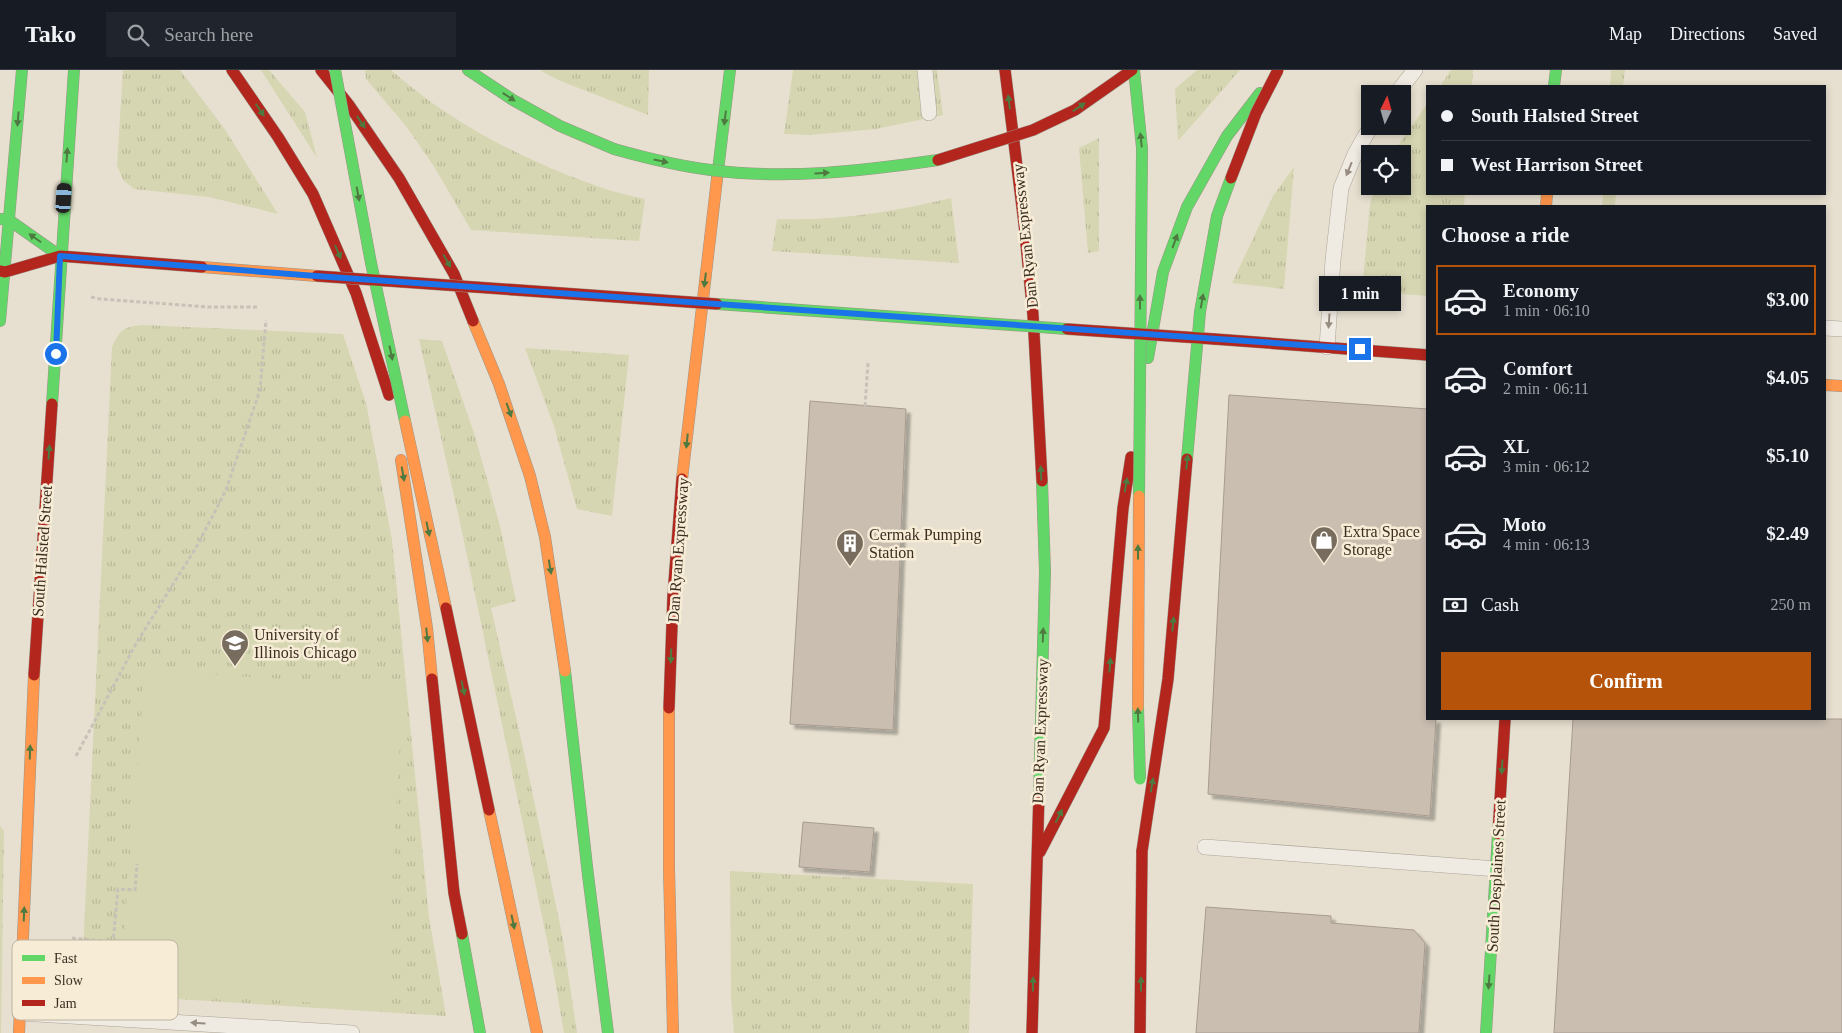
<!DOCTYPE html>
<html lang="en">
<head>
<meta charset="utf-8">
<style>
  :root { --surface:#171b24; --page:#20242c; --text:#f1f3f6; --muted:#9ea1a6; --line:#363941; --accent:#b45309 }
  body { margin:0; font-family:Georgia,serif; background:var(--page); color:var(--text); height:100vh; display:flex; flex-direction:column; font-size:19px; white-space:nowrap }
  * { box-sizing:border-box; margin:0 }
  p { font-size:16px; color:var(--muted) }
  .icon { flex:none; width:28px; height:28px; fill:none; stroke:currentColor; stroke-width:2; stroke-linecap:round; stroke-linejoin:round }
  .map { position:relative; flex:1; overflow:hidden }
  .drawer { position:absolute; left:1426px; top:135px; width:400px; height:515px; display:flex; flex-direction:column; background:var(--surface); border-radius:0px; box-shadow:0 2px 8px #0003 }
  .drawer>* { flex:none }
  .hud { position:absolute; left:1426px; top:15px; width:400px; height:110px; border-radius:0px; box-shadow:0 2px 8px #0003; display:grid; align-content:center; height:110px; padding:0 15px; background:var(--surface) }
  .needle { width:32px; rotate:5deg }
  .controls { position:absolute; left:1361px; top:15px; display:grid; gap:10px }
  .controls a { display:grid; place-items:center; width:50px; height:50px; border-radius:0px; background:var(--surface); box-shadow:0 2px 8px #0003; font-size:25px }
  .end { position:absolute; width:22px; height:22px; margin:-11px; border:6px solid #1a73e8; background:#fff; box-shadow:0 0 0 2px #fff }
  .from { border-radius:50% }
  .bubble { position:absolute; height:35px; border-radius:0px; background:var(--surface); box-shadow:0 2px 8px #0003; font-size:16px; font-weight:700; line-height:35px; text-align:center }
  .car { position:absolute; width:15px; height:30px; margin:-15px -8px; border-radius:6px; box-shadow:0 0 4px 1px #0007; background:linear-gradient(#222 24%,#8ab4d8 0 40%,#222 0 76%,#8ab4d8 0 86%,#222 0) }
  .hud b { display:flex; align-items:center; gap:18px; height:48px; font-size:19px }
  .hud b+b { border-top:1px solid var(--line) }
  .hud i { width:12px; height:12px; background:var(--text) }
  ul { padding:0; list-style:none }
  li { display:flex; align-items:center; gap:15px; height:70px; margin:0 10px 8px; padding:0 5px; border:2px solid transparent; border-radius:0px }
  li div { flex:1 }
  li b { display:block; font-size:19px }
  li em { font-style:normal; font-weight:700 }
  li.selected { border-color:var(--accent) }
  li>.icon { width:45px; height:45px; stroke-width:1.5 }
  h2 { padding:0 15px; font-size:22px; line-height:60px }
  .pay { display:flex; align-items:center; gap:12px; height:55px; padding:0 15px; font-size:19px }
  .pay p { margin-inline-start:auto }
  .cta { display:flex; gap:10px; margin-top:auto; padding:10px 15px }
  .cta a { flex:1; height:58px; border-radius:0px; background:var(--accent); color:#fff; font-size:20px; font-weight:700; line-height:58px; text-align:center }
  header { display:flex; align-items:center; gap:30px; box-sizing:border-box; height:70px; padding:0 25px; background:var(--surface); border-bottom:1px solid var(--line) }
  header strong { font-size:24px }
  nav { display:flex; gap:28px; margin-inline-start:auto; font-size:18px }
  .search { width:350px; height:45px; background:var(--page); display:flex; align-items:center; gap:12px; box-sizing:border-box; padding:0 18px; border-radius:0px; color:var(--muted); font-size:19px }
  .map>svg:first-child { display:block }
  .grass { fill:url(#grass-tufts) }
  .park { fill:#d6d6b2 }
  .building { fill:#cabeb1; stroke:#a89b8f; filter:url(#shadow) }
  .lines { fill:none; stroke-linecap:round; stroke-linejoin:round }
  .lane-casing { stroke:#aca599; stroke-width:16 }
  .fast-casing { stroke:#9c9488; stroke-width:12 }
  .slow-casing { stroke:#9c9488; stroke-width:12 }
  .jam-casing { stroke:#9c9488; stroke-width:12 }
  .path { stroke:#c8c1b8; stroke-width:3; stroke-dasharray:4 2.5; stroke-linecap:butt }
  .lane { stroke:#efeae2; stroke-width:15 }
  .fast { stroke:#63d668; stroke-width:11 }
  .slow { stroke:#ff974d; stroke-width:11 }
  .jam { stroke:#b3261e; stroke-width:11 }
  .fast-bridge-casing { stroke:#9c9488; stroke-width:12; stroke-linecap:butt }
  .slow-bridge-casing { stroke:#9c9488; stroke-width:12; stroke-linecap:butt }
  .jam-bridge-casing { stroke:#9c9488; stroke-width:12; stroke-linecap:butt }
  .fast-bridge { stroke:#63d668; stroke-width:11 }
  .slow-bridge { stroke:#ff974d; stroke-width:11 }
  .jam-bridge { stroke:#b3261e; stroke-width:11 }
  .oneway { fill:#4e7940 }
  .oneway2 { fill:#968c81 }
  .route { stroke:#1a73e8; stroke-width:6 }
  .labels { text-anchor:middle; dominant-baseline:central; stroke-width:5; stroke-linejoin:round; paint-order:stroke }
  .street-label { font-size:16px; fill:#3c2d20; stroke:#f7edd7 }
  .poi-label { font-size:16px; fill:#3c2d20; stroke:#f7edd7; text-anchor:start }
  .key { fill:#f7edd7; stroke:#bfb3a0; stroke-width:1 }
  .key-label { font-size:14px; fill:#3c2d20 }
</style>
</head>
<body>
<header>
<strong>Tako</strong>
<div class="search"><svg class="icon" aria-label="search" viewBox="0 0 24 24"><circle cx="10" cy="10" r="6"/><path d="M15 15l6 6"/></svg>Search here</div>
<nav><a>Map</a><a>Directions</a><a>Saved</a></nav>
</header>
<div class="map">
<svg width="1842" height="963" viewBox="0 0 1842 963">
  <defs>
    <pattern id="grass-tufts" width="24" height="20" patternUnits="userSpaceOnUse" patternTransform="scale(1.25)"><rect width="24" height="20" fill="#d6d6b2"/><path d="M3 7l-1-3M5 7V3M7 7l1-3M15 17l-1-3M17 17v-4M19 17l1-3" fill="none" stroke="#b9b899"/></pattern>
    <filter id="shadow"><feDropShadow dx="4.5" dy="4.5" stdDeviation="1" flood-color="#0004"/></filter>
  </defs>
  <rect width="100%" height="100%" fill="#e7e0d0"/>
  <!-- grass -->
  <path class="grass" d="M 123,0 L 180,0 L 224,58 L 278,144 L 209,127 L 134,119 L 123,110 L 117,95 Z
    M 261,0 L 269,0 L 305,42 L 317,88 Z
    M 365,0 L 391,0 C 449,52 523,90 597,116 C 612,122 629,125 645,129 L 639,171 L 471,160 L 435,98 L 406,56 L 366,9 Z
    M 540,0 L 649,0 L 648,45 L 558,10 Z
    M 793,0 L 937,0 L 943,45 L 876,59 L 810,65 L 784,64 Z
    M 1197,0 L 1240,0 L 1178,71 L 1175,19 Z
    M 1451,0 L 1473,0 L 1472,16 L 1440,16 Z
    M 1611,0 L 1625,0 L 1623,16 L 1610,16 Z
    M 1427,34 L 1428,124 L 1465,124 L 1464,136 L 1428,136 L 1427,226 L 1362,221 L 1370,134 L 1375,116 L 1402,116 L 1402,84 L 1392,84 Z
    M 1099,68 L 1099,181 L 1088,183 L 1079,78 Z
    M 1294,97 L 1284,219 L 1232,213 L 1273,126 Z
    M 1603,124 L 1616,124 L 1615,136 L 1602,136 Z
    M 951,128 L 959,193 L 772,181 L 777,149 C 835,151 894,142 951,128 Z
    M 142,255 L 343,264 L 366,333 L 392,470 L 429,847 L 446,946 L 81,923 L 112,277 C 120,260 123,257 142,255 Z
    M 419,269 L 442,271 L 475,366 L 500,456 L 516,531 L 491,538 L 523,678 L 563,869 L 577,963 L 564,963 L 553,899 L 461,457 Z
    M 525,278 L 629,285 L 612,446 L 577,439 L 554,356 Z
    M 0,756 L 4,761 L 1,963 L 0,963 Z
    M 730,801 L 973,814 L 969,963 L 734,963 L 731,927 Z"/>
  <!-- park -->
  <path class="park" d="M 145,600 L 403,617 L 385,937 L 119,921 Z"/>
  <!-- building -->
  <path class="building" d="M 1229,325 L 1428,339 L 1428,649 L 1436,649 L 1430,746 L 1208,724 Z
    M 810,331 L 906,339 L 893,660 L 790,654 Z
    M 1573,649 L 1842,649 L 1842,963 L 1554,963 Z
    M 803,752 L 874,758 L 870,802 L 799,797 Z
    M 1206,837 L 1331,846 L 1331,853 L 1414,860 L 1425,873 L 1419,963 L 1196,963 Z"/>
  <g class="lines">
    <!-- lane casing -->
    <g class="lane-casing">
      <path id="lane" d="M 925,0 L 929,43
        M 1396,24 L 1415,0
        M 1825,258 L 1842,259
        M 1327,277 L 1333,190 L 1341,118 L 1355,84 L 1371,56
        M 1205,777 L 1497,799
        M 20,943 L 352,963"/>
    </g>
    <!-- fast casing -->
    <g class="fast-casing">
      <path id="fast" d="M 468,0 L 513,30 L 560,56 L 614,79
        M 1554,16 L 1556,0
        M 717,109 L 730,0
        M 0,149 L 9,150 L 60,186
        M 0,251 L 22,0
        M 1148,288 L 1163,202 L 1187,137 L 1227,66 L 1260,23
        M 52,334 L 74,0
        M 565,601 L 588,805 L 608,963
        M 1039,724 L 1045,502 L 1042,411
        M 462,864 L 480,963
        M 1486,963 L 1498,764"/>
    </g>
    <!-- slow casing -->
    <g class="slow-casing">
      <path id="slow" d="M 1546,136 L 1547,124
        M 202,197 L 317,206
        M 473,251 L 499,314 L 530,406 L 545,467 L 565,601
        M 1825,315 L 1842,316
        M 401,390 L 427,558 L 432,609
        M 682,409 L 717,109
        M 669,638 L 669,799 L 673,963
        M 503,804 L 537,963
        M 19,963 L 34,605"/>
    </g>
    <!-- jam casing -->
    <g class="jam-casing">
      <path id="jam" d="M 232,0 L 278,67 L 313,124 L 356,223 L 389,325
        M 321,0 L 349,35 L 399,108 L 454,204 L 473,251
        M 1005,0 L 1024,153 L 1033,245 L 1042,411
        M 0,201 L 5,202 L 60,186 L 202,197
        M 1214,269 L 1428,285
        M 34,605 L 52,334
        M 432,609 L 454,823 L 462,864
        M 669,638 L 673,526 L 682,409
        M 1498,764 L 1505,649
        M 1040,782 L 1104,658 L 1123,438 L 1131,387
        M 1032,963 L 1039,724
        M 1140,963 L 1142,781"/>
    </g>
    <!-- path -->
    <path class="path" d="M 91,227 L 100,229 L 209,237 L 257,237
      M 865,336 L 868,293
      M 76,686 L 137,572 L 197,476 L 226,420 L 260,320 L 266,250
      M 72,868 L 113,872 L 118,819 L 135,820 L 137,794"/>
    <!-- lane -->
    <use href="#lane" class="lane"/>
    <!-- fast -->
    <use href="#fast" class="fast"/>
    <!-- slow -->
    <use href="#slow" class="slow"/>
    <!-- jam -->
    <use href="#jam" class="jam"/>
    <!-- fast-bridge casing -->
    <g class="fast-bridge-casing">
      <path id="fast-bridge" d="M 335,0 L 371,193 L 405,351
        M 1134,0 L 1142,78 L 1139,426
        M 614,79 C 646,88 678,96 711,100 C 787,110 862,101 938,90
        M 717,234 L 1067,259
        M 1187,389 L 1200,242 L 1217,146 L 1231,108
        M 1138,637 L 1140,709"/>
    </g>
    <!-- slow-bridge casing -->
    <g class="slow-bridge-casing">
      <path id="slow-bridge" d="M 405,351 L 446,538
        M 1138,637 L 1139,426
        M 489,740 L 503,804"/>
    </g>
    <!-- jam-bridge casing -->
    <g class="jam-bridge-casing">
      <path id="jam-bridge" d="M 938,90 L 1033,60 L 1075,40 L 1132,0
        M 1231,108 L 1256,43 L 1278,0
        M 317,206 L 717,234
        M 1067,259 L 1214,269
        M 446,538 L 489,740
        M 1142,781 L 1168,609 L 1187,389"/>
    </g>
    <!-- fast-bridge -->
    <use href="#fast-bridge" class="fast-bridge"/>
    <!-- slow-bridge -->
    <use href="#slow-bridge" class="slow-bridge"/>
    <!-- jam-bridge -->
    <use href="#jam-bridge" class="jam-bridge"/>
  </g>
  <!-- one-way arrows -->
  <defs><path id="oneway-solid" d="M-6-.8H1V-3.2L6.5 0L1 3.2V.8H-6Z" transform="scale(1.25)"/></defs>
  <g class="oneway">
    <use href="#oneway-solid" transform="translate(509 27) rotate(33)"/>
    <use href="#oneway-solid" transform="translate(1009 32) rotate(-97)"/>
    <use href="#oneway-solid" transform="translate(1079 37) rotate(-33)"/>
    <use href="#oneway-solid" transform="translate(260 40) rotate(56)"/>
    <use href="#oneway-solid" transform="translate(725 48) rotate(97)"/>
    <use href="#oneway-solid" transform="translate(18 49) rotate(95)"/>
    <use href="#oneway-solid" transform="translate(361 52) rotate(56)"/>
    <use href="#oneway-solid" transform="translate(1141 70) rotate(-96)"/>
    <use href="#oneway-solid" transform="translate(67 85) rotate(-86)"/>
    <use href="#oneway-solid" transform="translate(661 91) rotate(12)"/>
    <use href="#oneway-solid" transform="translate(822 103) rotate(-3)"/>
    <use href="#oneway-solid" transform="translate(358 124) rotate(79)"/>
    <use href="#oneway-solid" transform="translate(35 168) rotate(-145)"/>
    <use href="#oneway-solid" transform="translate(1175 171) rotate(-70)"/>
    <use href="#oneway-solid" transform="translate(338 182) rotate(66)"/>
    <use href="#oneway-solid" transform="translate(447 191) rotate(60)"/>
    <use href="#oneway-solid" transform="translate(705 210) rotate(97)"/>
    <use href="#oneway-solid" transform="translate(1202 231) rotate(-80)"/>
    <use href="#oneway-solid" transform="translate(1140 232) rotate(-90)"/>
    <use href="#oneway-solid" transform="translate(391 283) rotate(78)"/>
    <use href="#oneway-solid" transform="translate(509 340) rotate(70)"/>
    <use href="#oneway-solid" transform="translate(687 371) rotate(96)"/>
    <use href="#oneway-solid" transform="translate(49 382) rotate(-86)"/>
    <use href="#oneway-solid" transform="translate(1187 392) rotate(-85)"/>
    <use href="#oneway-solid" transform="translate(1041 403) rotate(-92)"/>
    <use href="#oneway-solid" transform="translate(403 404) rotate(80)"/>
    <use href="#oneway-solid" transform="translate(1126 415) rotate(-80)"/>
    <use href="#oneway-solid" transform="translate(428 459) rotate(78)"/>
    <use href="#oneway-solid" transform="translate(1138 482) rotate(-90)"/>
    <use href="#oneway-solid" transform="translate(550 497) rotate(81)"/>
    <use href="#oneway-solid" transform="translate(1173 554) rotate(-85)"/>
    <use href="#oneway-solid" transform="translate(427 565) rotate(84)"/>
    <use href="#oneway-solid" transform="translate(1043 565) rotate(-88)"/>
    <use href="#oneway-solid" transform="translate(671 586) rotate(92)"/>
    <use href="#oneway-solid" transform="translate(1110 595) rotate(-85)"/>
    <use href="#oneway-solid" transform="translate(463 618) rotate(78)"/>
    <use href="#oneway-solid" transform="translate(1138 645) rotate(-92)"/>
    <use href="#oneway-solid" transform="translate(30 682) rotate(-88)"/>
    <use href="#oneway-solid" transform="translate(1502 697) rotate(93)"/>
    <use href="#oneway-solid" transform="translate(1152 715) rotate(-81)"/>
    <use href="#oneway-solid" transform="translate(1059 746) rotate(-63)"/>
    <use href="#oneway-solid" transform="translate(24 844) rotate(-88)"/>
    <use href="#oneway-solid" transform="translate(513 852) rotate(78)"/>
    <use href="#oneway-solid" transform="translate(1489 912) rotate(94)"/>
    <use href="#oneway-solid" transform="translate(1033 914) rotate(-89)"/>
    <use href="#oneway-solid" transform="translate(1141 914) rotate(-90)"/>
  </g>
  <g class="oneway2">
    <use href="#oneway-solid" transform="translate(1349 99) rotate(112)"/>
    <use href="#oneway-solid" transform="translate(1329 251) rotate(94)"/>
    <use href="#oneway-solid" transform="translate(198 953) rotate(-176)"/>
  </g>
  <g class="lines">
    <!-- route -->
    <path class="route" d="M 56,284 L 60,186 L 316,206 L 1360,279"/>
  </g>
  <!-- icons -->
  <defs>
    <g id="shop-pin" transform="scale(1.4375)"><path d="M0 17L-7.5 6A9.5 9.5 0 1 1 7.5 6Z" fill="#786c5e" stroke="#f7edd7"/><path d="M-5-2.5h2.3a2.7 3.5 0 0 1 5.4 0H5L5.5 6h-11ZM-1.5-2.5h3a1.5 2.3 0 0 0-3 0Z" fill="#fff"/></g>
    <g id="building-pin" transform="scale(1.4375)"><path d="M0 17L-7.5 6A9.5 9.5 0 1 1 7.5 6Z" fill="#786c5e" stroke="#f7edd7"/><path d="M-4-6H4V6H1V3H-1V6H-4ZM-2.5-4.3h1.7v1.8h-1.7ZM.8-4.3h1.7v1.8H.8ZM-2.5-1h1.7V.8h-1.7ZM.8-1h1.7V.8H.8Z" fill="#fff"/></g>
    <g id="university-pin" transform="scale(1.4375)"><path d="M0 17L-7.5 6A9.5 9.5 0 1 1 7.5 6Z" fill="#786c5e" stroke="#f7edd7"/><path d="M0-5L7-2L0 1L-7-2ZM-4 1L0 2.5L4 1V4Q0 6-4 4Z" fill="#fff"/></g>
  </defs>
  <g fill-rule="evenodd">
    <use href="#shop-pin" x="1324" y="470"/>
    <use href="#building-pin" x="850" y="473"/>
    <use href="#university-pin" x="235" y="573"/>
  </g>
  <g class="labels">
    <!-- street labels -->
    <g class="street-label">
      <text transform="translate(1025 166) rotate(-96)">Dan Ryan Expressway</text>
      <text transform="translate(678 480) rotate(-86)">Dan Ryan Expressway</text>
      <text transform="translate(42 481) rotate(-86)">South Halsted Street</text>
      <text transform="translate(1040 661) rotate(-88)">Dan Ryan Expressway</text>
      <text transform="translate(1496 806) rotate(-87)">South Desplaines Street</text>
    </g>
    <!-- poi labels -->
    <g class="poi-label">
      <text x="1343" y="461">Extra Space<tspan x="1343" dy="18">Storage</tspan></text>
      <text x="869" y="464">Cermak Pumping<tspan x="869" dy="18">Station</tspan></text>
      <text x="254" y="564">University of<tspan x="254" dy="18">Illinois Chicago</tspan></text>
    </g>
  </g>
  <!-- legend -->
  <rect x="12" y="870" width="166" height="80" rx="8" class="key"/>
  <rect x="22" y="885" width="23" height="6" fill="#63d668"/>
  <rect x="22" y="907" width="23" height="7" fill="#ff974d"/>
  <rect x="22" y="930" width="23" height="6" fill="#b3261e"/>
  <g class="key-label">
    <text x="54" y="893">Fast</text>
    <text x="54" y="915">Slow</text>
    <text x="54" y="938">Jam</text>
  </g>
</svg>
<div class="controls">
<a><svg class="needle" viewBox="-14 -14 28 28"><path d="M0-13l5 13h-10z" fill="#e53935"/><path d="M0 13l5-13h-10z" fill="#9ea1a6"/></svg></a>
<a><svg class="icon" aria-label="locate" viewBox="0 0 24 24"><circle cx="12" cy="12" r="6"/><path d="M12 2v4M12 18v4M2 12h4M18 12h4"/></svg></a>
</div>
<i class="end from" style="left:56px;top:284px"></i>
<i class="end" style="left:1360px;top:279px"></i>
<div class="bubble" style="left:1319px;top:206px;width:82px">1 min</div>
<i class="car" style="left:64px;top:128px;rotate:4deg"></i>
<div class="hud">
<b><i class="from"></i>South Halsted Street</b>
<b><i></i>West Harrison Street</b>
</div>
<section class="drawer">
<h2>Choose a ride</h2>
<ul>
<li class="selected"><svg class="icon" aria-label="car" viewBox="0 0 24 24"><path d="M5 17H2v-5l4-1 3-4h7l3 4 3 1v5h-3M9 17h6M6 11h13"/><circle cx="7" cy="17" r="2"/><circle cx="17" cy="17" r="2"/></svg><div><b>Economy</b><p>1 min · 06:10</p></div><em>$3.00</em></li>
<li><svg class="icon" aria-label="car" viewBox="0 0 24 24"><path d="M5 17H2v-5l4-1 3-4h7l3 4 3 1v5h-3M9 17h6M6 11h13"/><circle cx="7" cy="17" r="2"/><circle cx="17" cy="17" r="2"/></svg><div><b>Comfort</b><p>2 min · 06:11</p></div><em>$4.05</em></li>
<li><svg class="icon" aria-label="car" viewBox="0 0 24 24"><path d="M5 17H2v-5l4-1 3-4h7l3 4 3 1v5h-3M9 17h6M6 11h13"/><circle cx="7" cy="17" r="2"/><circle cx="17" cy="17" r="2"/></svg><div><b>XL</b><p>3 min · 06:12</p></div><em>$5.10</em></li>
<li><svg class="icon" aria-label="car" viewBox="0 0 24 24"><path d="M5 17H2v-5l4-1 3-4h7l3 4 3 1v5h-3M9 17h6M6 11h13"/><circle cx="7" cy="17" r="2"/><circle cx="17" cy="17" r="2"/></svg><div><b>Moto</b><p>4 min · 06:13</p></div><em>$2.49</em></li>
</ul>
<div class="pay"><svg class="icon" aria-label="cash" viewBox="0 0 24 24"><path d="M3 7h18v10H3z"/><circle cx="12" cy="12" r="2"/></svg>Cash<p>250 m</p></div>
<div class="cta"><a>Confirm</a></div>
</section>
</div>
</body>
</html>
